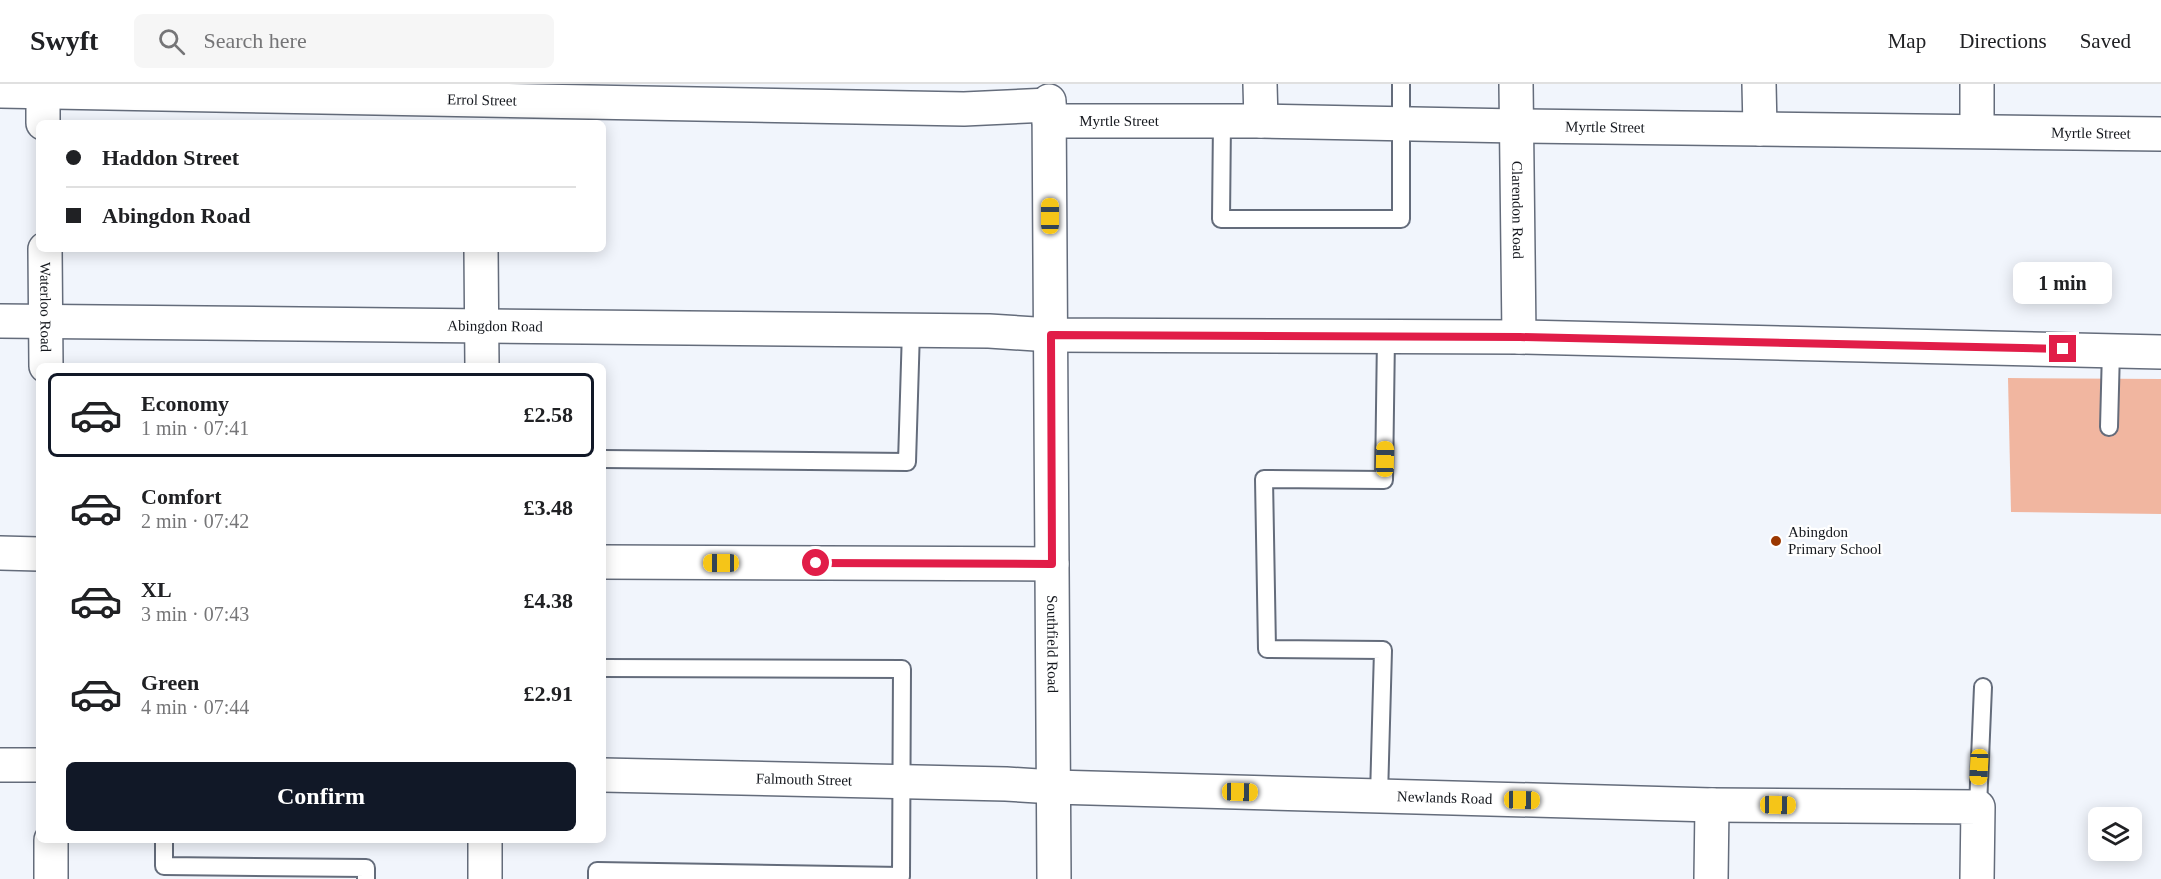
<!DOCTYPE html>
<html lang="en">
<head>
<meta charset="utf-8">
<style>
  :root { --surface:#fff; --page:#f6f6f6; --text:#202124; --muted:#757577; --line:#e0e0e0; --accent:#111827 }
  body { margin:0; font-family:Georgia,serif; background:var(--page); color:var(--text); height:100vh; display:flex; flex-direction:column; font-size:22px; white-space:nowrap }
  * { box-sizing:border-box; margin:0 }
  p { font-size:20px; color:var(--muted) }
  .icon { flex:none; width:33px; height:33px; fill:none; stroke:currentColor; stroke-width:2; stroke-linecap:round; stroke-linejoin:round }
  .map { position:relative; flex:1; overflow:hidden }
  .details { position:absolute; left:36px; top:279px; width:570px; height:480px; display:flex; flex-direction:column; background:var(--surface); border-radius:9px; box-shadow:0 3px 15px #0003 }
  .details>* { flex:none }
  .guide { position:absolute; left:36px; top:36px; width:570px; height:132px; border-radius:9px; box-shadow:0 3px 15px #0003; display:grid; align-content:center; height:132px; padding:0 30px; background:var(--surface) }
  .tools { position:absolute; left:2088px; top:723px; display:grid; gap:12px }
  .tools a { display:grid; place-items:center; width:54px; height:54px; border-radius:9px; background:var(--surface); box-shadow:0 3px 15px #0003; font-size:30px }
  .end { position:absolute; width:27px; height:27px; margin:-14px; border:8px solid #e11d48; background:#fff; box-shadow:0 0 0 3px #fff }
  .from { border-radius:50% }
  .bubble { position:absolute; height:42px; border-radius:9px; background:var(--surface); box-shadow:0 3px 15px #0003; font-size:20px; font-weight:700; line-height:42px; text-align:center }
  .car { position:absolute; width:18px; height:36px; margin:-18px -9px; border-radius:8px; box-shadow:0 0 4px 2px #0007; background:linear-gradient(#f5c518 24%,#345 0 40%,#f5c518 0 76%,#345 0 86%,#f5c518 0) }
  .guide b { display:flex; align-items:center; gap:21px; height:57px; font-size:22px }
  .guide b+b { border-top:2px solid var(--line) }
  .guide i { width:15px; height:15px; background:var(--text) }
  ul { padding:10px 0 0; list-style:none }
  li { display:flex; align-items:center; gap:18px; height:84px; margin:0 12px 9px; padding:0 18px; border:3px solid transparent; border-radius:9px }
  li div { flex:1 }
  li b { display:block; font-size:22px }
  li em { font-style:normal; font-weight:700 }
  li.on { border-color:var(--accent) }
  li>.icon { width:54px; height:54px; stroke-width:1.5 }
  .button { display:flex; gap:12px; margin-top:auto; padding:12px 30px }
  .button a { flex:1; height:69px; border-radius:9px; background:var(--accent); color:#fff; font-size:24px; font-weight:700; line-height:69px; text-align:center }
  header { display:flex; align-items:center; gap:36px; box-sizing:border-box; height:84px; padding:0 30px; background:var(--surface); border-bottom:2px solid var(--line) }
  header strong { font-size:28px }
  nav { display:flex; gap:33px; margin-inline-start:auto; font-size:21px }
  .search { width:420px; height:54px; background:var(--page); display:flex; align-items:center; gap:15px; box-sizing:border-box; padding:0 21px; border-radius:9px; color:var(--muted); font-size:22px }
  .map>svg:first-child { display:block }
  .green { fill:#f1b6a0 }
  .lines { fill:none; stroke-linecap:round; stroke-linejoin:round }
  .lane-casing { stroke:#646c7b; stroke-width:20 }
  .street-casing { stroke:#646c7b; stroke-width:36 }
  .lane { stroke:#fff; stroke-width:16 }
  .street { stroke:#fff; stroke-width:33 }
  .route { stroke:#e11d48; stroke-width:8 }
  .poi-dot { fill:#9b3700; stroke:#fff; stroke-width:2 }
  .labels { text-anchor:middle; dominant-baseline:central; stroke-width:4.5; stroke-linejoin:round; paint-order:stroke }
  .street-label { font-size:15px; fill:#15181e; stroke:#fff }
  .poi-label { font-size:15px; fill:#15181e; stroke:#fff; text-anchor:start }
</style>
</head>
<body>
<header>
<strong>Swyft</strong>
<div class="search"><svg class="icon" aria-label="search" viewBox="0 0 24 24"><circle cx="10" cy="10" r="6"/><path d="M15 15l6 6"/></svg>Search here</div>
<nav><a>Map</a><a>Directions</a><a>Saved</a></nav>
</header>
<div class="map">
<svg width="2161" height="795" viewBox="0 0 2161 795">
  <rect width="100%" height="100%" fill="#f1f5fc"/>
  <!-- green -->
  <path class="green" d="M 2008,294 L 2161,295 L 2161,430 L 2011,428 Z"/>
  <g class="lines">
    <!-- lane casing -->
    <g class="lane-casing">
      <path id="lane" d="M 1222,37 L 1221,135 L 1401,135 L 1401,0
        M 2109,343 L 2111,266
        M 603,375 L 907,378 L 911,246
        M 1379,712 L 1383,566 L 1267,565 L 1264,395 L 1384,396 L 1386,252
        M 1978,723 L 1983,603
        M 164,756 L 164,782 L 366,784 L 366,795
        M 597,795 L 597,787 L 901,792 L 902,585 L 603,584"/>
    </g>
    <!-- street casing -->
    <g class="street-casing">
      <g id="street">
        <path d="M 43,0 L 43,39"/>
        <path d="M 1260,0 L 1261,37"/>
        <path id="s1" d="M 1516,0 L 1519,253"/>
        <path d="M 1759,0 L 1760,45"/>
        <path id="s2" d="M 0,7 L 964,25 L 1049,21"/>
        <path id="s3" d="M 1049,17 L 1054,795"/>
        <path id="s4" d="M 1049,37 L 1261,37 L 1517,42 L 2161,50"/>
        <path d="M 1977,47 L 1977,0"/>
        <path id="s5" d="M 45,165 L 46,282"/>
        <path d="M 481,165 L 482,282"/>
        <path id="s6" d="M 0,237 L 989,247 L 1051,251 L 1519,253 L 2161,268"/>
        <path d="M 0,469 L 39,470"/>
        <path d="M 603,478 L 1052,480"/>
        <path d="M 0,681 L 39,681"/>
        <path id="s7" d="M 603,691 L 1006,700 L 1054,703 L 1712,721 L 1978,723 L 1977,795"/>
        <path d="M 51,756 L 51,795"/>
        <path d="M 485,756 L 485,795"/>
        <path d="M 1711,795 L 1712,721"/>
      </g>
    </g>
    <!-- lane -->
    <use href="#lane" class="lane"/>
    <!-- street -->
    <use href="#street" class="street"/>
  </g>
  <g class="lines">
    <!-- route -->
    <path class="route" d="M 816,479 L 1052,480 L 1051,251 L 1520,253 L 2063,265"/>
  </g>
  <!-- markers -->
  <circle class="poi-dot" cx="1776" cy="457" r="6"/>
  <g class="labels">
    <!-- street labels -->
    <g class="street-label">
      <text stroke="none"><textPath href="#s2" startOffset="482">Errol Street</textPath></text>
      <text stroke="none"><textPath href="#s4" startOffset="70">Myrtle Street</textPath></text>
      <text stroke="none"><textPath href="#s4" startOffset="556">Myrtle Street</textPath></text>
      <text stroke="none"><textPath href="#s4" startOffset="1042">Myrtle Street</textPath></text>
      <text stroke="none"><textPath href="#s1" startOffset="126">Clarendon Road</textPath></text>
      <text stroke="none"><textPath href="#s5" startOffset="58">Waterloo Road</textPath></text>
      <text stroke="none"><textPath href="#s6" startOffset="495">Abingdon Road</textPath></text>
      <text stroke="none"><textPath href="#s3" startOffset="543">Southfield Road</textPath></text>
      <text stroke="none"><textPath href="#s7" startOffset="201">Falmouth Street</textPath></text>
      <text stroke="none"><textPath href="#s7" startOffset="842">Newlands Road</textPath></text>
    </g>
    <!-- poi labels -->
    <g class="poi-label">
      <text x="1788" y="448">Abingdon<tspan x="1788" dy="17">Primary School</tspan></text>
    </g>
  </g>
</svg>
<div class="tools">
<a><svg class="icon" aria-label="layers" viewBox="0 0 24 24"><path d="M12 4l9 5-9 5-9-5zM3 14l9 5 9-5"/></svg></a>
</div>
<i class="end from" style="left:816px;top:479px"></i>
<i class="end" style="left:2063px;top:265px"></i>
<div class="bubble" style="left:2013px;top:178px;width:99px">1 min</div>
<i class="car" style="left:1050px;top:132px;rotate:0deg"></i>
<i class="car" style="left:1385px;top:375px;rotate:1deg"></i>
<i class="car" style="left:721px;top:479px;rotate:270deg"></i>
<i class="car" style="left:1979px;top:683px;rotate:183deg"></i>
<i class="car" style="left:1240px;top:708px;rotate:91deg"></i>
<i class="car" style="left:1522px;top:716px;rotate:91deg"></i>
<i class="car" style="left:1778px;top:721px;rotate:91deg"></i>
<div class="guide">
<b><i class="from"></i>Haddon Street</b>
<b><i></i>Abingdon Road</b>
</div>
<section class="details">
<ul>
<li class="on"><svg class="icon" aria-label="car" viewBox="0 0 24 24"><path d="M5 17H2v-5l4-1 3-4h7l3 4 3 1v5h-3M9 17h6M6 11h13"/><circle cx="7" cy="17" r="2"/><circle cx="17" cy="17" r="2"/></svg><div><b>Economy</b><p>1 min · 07:41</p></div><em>£2.58</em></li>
<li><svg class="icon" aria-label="car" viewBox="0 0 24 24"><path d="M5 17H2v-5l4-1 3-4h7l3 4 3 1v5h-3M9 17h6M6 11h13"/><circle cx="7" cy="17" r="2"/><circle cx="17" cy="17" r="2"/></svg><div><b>Comfort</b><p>2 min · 07:42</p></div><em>£3.48</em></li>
<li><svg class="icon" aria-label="car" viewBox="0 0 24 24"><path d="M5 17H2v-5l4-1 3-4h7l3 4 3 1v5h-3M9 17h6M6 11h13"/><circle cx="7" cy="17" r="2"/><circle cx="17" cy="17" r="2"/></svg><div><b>XL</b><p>3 min · 07:43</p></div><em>£4.38</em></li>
<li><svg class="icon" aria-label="car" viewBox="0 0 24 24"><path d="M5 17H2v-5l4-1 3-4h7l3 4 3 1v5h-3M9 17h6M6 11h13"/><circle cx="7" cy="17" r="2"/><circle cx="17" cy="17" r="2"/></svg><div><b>Green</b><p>4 min · 07:44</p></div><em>£2.91</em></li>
</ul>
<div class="button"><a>Confirm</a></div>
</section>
</div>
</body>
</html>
